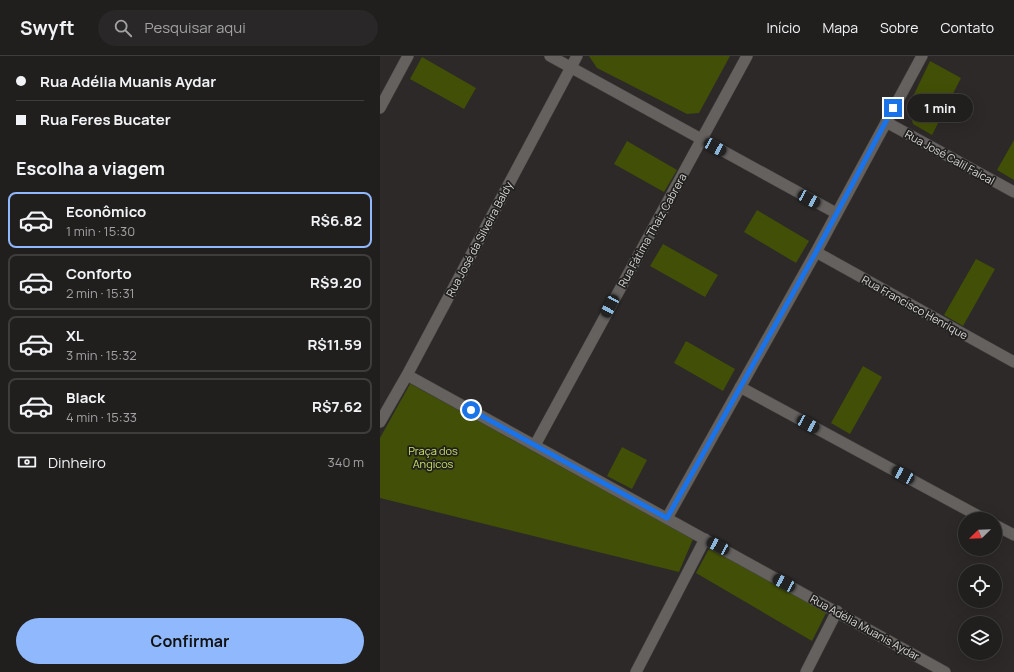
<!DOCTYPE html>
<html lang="pt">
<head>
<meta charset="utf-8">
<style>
  :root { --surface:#211f1e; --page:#292727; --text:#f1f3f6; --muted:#a2a2a4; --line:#3e3d3c; --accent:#90b8fd }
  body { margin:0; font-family:Manrope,sans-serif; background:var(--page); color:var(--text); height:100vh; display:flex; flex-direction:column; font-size:15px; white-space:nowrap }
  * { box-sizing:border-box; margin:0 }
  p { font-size:13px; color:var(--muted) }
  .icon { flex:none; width:22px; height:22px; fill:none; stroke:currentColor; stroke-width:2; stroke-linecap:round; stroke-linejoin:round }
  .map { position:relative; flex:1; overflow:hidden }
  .panel { display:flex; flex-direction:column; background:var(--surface); width:380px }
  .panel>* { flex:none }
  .hud { display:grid; align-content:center; height:88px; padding:0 16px; background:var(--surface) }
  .needle { width:26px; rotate:247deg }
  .controls { position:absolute; left:578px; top:456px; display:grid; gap:8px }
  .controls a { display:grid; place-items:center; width:44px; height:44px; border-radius:50%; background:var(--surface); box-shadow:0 4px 16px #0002,0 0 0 1px var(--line); font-size:20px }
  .end { position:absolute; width:18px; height:18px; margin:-9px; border:5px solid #1a73e8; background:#fff; box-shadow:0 0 0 2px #fff }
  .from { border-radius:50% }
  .bubble { position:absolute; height:28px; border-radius:14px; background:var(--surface); box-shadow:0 4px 16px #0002,0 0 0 1px var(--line); font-size:13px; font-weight:700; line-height:28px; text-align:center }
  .car { position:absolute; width:12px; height:24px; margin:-12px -6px; border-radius:5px; box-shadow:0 0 3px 1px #0007; background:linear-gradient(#222 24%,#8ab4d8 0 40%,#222 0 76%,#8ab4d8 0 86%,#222 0) }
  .hud b { display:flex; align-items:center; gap:14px; height:38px; font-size:15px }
  .hud b+b { border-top:1px solid var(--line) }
  .hud i { width:10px; height:10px; background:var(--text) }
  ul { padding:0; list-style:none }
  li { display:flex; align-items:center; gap:12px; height:56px; margin:0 8px 6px; padding:0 8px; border:2px solid var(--line); border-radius:8px }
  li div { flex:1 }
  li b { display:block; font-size:15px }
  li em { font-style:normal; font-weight:700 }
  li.on { border-color:var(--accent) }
  li>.icon { width:36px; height:36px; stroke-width:1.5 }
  h2 { padding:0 16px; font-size:18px; line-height:48px }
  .pay { display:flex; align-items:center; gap:10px; height:44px; padding:0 16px; font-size:15px }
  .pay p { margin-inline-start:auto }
  .primary-button { display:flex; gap:8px; margin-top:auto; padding:8px 16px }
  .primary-button a { flex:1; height:46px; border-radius:24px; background:var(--accent); color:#111; font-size:16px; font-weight:700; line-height:46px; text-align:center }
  header { display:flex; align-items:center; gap:24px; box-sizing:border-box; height:56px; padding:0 20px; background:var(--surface); border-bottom:1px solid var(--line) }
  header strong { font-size:19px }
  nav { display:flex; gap:22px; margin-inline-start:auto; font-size:14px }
  .search { width:280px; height:36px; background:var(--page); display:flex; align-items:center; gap:10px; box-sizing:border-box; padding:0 14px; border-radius:22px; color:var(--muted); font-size:15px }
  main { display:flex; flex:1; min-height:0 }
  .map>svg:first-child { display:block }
  .green { fill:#424f06 }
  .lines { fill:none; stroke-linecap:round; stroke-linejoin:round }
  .minor-casing { stroke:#474543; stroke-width:12 }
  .minor { stroke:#64615f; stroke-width:11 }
  .route { stroke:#1a73e8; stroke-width:5 }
  .labels { text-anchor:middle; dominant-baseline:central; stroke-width:3.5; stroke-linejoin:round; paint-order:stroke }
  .street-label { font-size:11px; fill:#d8d7d5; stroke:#22201e }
  .park-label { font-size:11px; fill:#c7e264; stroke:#22201e }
</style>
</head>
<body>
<header>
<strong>Swyft</strong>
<div class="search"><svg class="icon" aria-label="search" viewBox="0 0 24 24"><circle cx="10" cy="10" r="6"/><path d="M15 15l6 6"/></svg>Pesquisar aqui</div>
<nav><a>Início</a><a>Mapa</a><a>Sobre</a><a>Contato</a></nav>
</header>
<main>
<section class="panel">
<div class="hud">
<b><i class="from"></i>Rua Adélia Muanis Aydar</b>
<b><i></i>Rua Feres Bucater</b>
</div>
<h2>Escolha a viagem</h2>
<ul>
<li class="on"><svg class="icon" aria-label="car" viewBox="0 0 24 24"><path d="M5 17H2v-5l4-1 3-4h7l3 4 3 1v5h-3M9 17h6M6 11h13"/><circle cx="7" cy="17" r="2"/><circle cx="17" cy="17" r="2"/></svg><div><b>Econômico</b><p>1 min · 15:30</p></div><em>R$6.82</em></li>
<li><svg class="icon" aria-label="car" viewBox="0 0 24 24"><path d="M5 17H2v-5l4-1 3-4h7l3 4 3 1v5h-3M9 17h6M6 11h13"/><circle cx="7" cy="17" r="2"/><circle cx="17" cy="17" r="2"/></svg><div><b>Conforto</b><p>2 min · 15:31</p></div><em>R$9.20</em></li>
<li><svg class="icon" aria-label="car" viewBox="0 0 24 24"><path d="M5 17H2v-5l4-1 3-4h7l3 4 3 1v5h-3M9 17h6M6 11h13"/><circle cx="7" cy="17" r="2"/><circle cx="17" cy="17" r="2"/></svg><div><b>XL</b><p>3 min · 15:32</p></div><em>R$11.59</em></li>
<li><svg class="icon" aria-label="car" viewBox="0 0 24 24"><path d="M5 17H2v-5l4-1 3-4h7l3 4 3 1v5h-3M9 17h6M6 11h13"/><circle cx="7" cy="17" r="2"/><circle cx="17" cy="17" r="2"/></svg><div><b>Black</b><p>4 min · 15:33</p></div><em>R$7.62</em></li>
</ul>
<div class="pay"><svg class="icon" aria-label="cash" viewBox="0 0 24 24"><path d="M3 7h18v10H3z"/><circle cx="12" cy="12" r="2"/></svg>Dinheiro<p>340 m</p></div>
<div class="primary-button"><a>Confirmar</a></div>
</section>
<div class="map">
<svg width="634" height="616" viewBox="0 0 634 616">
  <rect width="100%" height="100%" fill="#2c2928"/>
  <!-- green -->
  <path class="green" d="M 209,0 L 350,0 L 319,57 L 307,58 L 217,12 Z
    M 42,1 L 96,32 L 84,53 L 30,23 Z
    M 550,5 L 581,22 L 552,79 L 533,68 L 528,51 Z
    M 634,84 L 634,124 L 617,114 Z
    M 247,85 L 297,114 L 284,136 L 234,108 Z
    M 377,154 L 429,185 L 416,207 L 364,176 Z
    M 283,188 L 338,219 L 325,241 L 270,210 Z
    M 596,203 L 615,213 L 583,270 L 564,259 Z
    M 306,285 L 355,313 L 343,335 L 294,307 Z
    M 483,310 L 502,321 L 470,378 L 451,367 Z
    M 29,327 L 313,483 L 299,516 L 0,442 L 0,382 L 30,328 Z
    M 242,391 L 267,404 L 252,433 L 227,420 Z
    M 331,489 L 448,553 L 432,585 L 316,517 Z"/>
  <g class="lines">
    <!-- minor casing -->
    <g class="minor-casing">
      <path id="minor" d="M 170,0 L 456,157
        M 0,52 L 28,0
        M 506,66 L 634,136
        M 436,196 L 634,306
        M 27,319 L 565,616
        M 360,331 L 604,463
        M 0,366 L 27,319 L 197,0
        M 155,389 L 367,0
        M 287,462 L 436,196 L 542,0
        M 615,469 L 634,479
        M 256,616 L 325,483
        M 426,616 L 457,555"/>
    </g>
    <!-- minor -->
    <use href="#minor" class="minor"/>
  </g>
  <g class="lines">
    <!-- route -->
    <path class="route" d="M 91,354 L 287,462 L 436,196 L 513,52"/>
  </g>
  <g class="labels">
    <!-- street labels -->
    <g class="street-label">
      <text transform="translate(570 101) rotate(29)">Rua José Calil Faical</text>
      <text transform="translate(272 174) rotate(-61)">Rua Fátima Thaiz Cabrera</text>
      <text transform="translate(99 183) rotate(-62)">Rua José da Silveira Baldy</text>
      <text transform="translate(535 251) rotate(29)">Rua Francisco Henrique</text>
      <text transform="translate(485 571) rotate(29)">Rua Adélia Muanis Aydar</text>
    </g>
    <!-- park labels -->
    <g class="park-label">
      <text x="53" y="394">Praça dos<tspan x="53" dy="13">Angicos</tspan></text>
    </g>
  </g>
</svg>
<div class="controls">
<a><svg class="needle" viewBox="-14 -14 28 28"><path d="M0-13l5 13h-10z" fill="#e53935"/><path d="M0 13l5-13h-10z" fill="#a2a2a4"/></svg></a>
<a><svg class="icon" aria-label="locate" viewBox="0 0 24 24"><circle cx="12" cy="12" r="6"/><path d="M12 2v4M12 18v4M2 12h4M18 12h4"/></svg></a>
<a><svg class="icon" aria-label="layers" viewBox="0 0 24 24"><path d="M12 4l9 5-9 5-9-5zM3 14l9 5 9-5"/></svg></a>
</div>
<i class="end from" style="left:91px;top:354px"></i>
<i class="end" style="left:513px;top:52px"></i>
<div class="bubble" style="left:527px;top:38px;width:66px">1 min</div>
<i class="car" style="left:335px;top:91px;rotate:119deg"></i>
<i class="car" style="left:429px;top:143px;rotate:119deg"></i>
<i class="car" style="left:230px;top:250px;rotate:208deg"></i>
<i class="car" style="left:428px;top:368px;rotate:119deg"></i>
<i class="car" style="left:523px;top:419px;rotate:298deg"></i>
<i class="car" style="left:338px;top:490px;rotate:298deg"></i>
<i class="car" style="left:404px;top:527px;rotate:298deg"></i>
</div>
</main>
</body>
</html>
